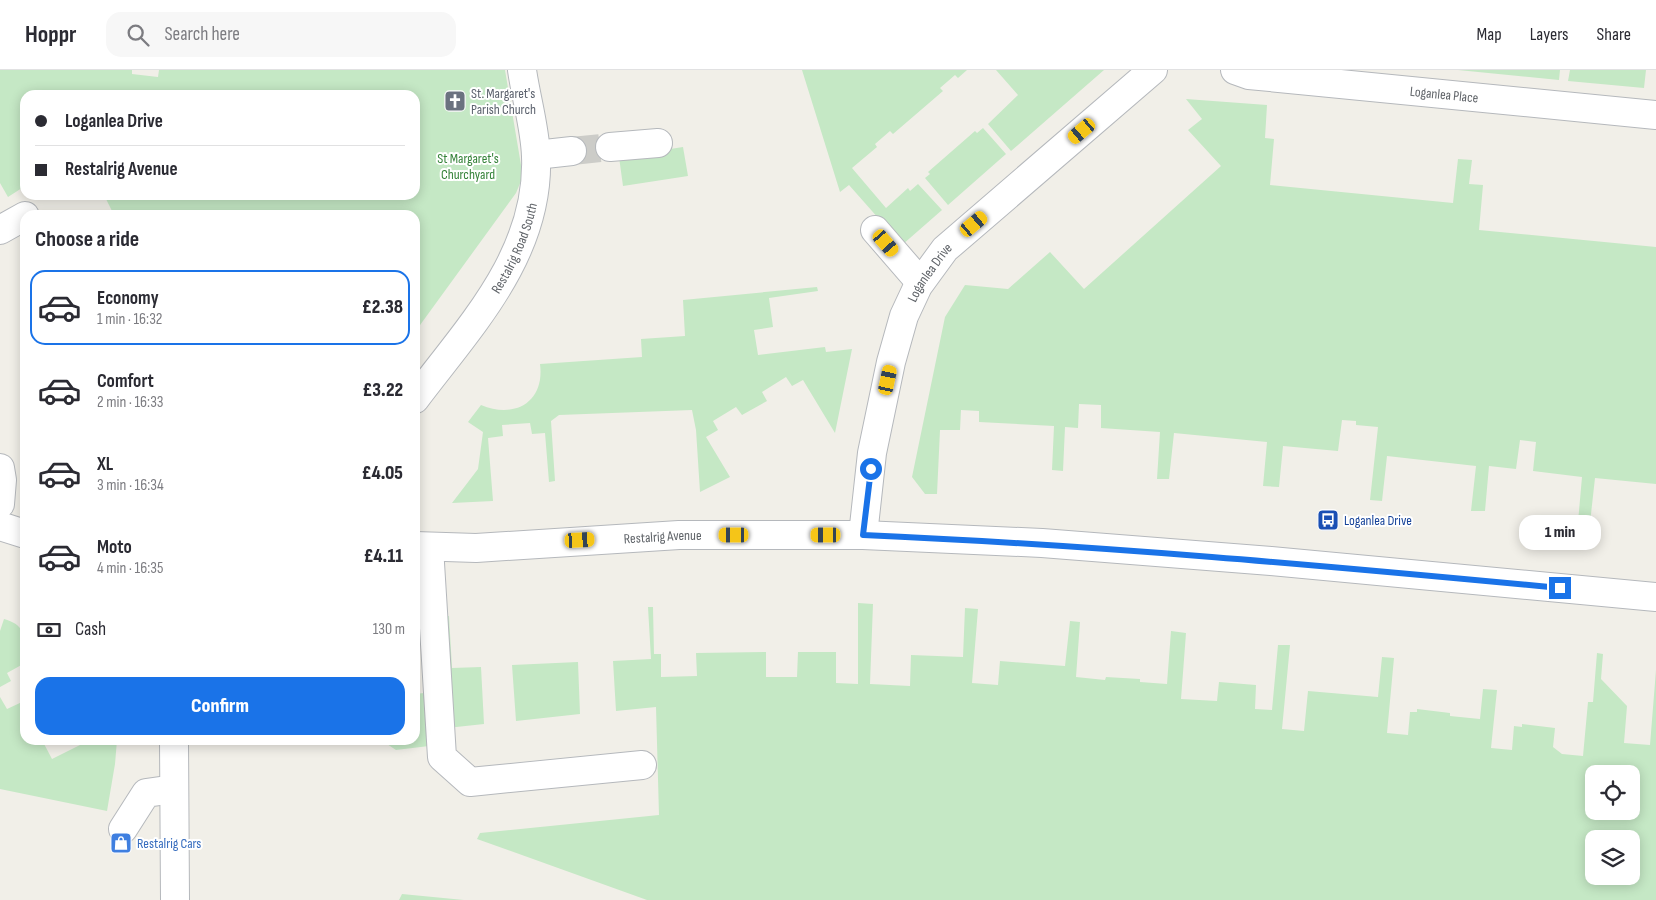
<!DOCTYPE html>
<html lang="en">
<head>
<meta charset="utf-8">
<style>
  :root { --surface:#fff; --page:#f7f7f7; --text:#2b2b33; --muted:#7c7c81; --line:#e1e1e2; --accent:#1a73e8 }
  body { margin:0; font-family:"Sofia Sans Condensed",sans-serif; background:var(--page); color:var(--text); height:100vh; display:flex; flex-direction:column; font-size:19px; white-space:nowrap }
  * { box-sizing:border-box; margin:0 }
  p { font-size:16px; color:var(--muted) }
  .icon { flex:none; width:28px; height:28px; fill:none; stroke:currentColor; stroke-width:2; stroke-linecap:round; stroke-linejoin:round }
  .map { position:relative; flex:1; overflow:hidden }
  .drawer { position:absolute; left:20px; top:140px; width:400px; height:535px; display:flex; flex-direction:column; background:var(--surface); border-radius:15px; box-shadow:0 2px 12px #0003 }
  .drawer>* { flex:none }
  .hud { position:absolute; left:20px; top:20px; width:400px; height:110px; border-radius:15px; box-shadow:0 2px 12px #0003; display:grid; align-content:center; height:110px; padding:0 15px; background:var(--surface) }
  .buttons { position:absolute; left:1585px; top:695px; display:grid; gap:10px }
  .buttons a { display:grid; place-items:center; width:55px; height:55px; border-radius:10px; background:var(--surface); box-shadow:0 2px 12px #0003; font-size:25px }
  .end { position:absolute; width:22px; height:22px; margin:-11px; border:6px solid #1a73e8; background:#fff; box-shadow:0 0 0 2px #fff }
  .from { border-radius:50% }
  .bubble { position:absolute; height:35px; border-radius:15px; background:var(--surface); box-shadow:0 2px 12px #0003; font-size:16px; font-weight:800; line-height:35px; text-align:center }
  .car { position:absolute; width:15px; height:30px; margin:-15px -8px; border-radius:6px; box-shadow:0 0 4px 1px #0007; background:linear-gradient(#f5c518 24%,#345 0 40%,#f5c518 0 76%,#345 0 86%,#f5c518 0) }
  .hud b { display:flex; align-items:center; gap:18px; height:48px; font-size:19px }
  .hud b+b { border-top:1px solid var(--line) }
  .hud i { width:12px; height:12px; background:var(--text) }
  ul { padding:0; list-style:none }
  li { display:flex; align-items:center; gap:15px; height:75px; margin:0 10px 8px; padding:0 5px; border:2px solid transparent; border-radius:15px }
  li div { flex:1 }
  li b { display:block; font-size:19px }
  li em { font-style:normal; font-weight:800 }
  li.active { border-color:var(--accent) }
  li>.icon { width:45px; height:45px; stroke-width:1.5 }
  h2 { padding:0 15px; font-size:22px; line-height:60px }
  .pay { display:flex; align-items:center; gap:12px; height:55px; padding:0 15px; font-size:19px }
  .pay p { margin-inline-start:auto }
  .primary-button { display:flex; gap:10px; margin-top:auto; padding:10px 15px }
  .primary-button a { flex:1; height:58px; border-radius:15px; background:var(--accent); color:#fff; font-size:20px; font-weight:800; line-height:58px; text-align:center }
  header { display:flex; align-items:center; gap:30px; box-sizing:border-box; height:70px; padding:0 25px; background:var(--surface); border-bottom:1px solid var(--line) }
  header strong { font-size:24px }
  nav { display:flex; gap:28px; margin-inline-start:auto; font-size:18px }
  .search { width:350px; height:45px; background:var(--page); display:flex; align-items:center; gap:12px; box-sizing:border-box; padding:0 18px; border-radius:15px; color:var(--muted); font-size:19px }
  .map>svg:first-child { display:block }
  .green { fill:#c5e8c5; fill-rule:evenodd }
  .lines { fill:none; stroke-linecap:round; stroke-linejoin:round }
  .minor-tunnel { stroke:#ccccc8; stroke-width:28; stroke-dasharray:28 14; stroke-linecap:butt }
  .minor-casing { stroke:#b5b8bc; stroke-width:30 }
  .minor { stroke:#fff; stroke-width:28 }
  .route { stroke:#1a73e8; stroke-width:6 }
  .labels { text-anchor:middle; dominant-baseline:central; stroke-width:4; stroke-linejoin:round; paint-order:stroke }
  .worship-label { font-size:14px; fill:#5b616d; stroke:#fff; text-anchor:start }
  .street-label { font-size:14px; fill:#5f6368; stroke:#fff }
  .park-label { font-size:14px; fill:#348238; stroke:#fff }
  .transit-label { font-size:14px; fill:#164399; stroke:#fff; text-anchor:start }
  .shop-label { font-size:14px; fill:#366cbe; stroke:#fff; text-anchor:start }
</style>
</head>
<body>
<header>
<strong>Hoppr</strong>
<div class="search"><svg class="icon" aria-label="search" viewBox="0 0 24 24"><circle cx="10" cy="10" r="6"/><path d="M15 15l6 6"/></svg>Search here</div>
<nav><a>Map</a><a>Layers</a><a>Share</a></nav>
</header>
<div class="map">
<svg width="1656" height="830" viewBox="0 0 1656 830">
  <rect width="100%" height="100%" fill="#f1efe8"/>
  <!-- green -->
  <path class="green" d="M 0,0 L 132,0 L 132,4 L 158,7 L 159,0 L 505,0 L 521,95 L 521,111 L 516,123 L 415,262 L 415,145 L 114,145 L 104,125 L 415,125 L 415,25 L 25,25 L 25,116 L 8,127 L 0,113 Z
    M 802,0 L 967,0 L 958,8 L 955,5 L 940,18 L 943,21 L 893,64 L 890,61 L 875,74 L 877,77 L 852,98 L 886,138 L 908,118 L 910,121 L 918,114 L 942,140 L 902,175 L 849,115 L 840,122 Z
    M 996,0 L 1104,0 L 1011,81 L 988,54 L 1018,25 Z
    M 1458,0 L 1560,0 L 1559,10 Z
    M 1570,0 L 1646,0 L 1644,18 L 1568,11 Z
    M 1186,29 L 1267,35 L 1265,68 L 1274,69 L 1270,115 L 1453,133 L 1458,89 L 1472,90 L 1469,114 L 1483,115 L 1479,160 L 1656,177 L 1656,414 L 1595,408 L 1590,453 L 1578,452 L 1582,407 L 1533,401 L 1536,372 L 1520,370 L 1516,399 L 1489,396 L 1485,441 L 1471,441 L 1476,396 L 1387,386 L 1382,431 L 1370,430 L 1378,357 L 1356,355 L 1356,351 L 1342,350 L 1338,381 L 1283,376 L 1279,417 L 1263,416 L 1267,372 L 1174,363 L 1169,409 L 1157,409 L 1160,362 L 1101,358 L 1101,335 L 1079,334 L 1078,358 L 1065,357 L 1063,401 L 1052,400 L 1054,356 L 979,352 L 979,341 L 961,340 L 960,360 L 940,360 L 937,424 L 925,424 L 912,407 L 945,247 L 965,215 L 1008,219 L 1050,182 L 1084,219 L 1221,96 L 1188,60 L 1202,49 Z
    M 983,58 L 1006,84 L 948,135 L 925,108 L 930,104 L 928,102 L 975,61 L 977,63 Z
    M 683,77 L 688,106 L 623,116 L 619,87 Z
    M 817,217 L 818,221 L 769,228 L 773,257 L 754,260 L 758,285 L 825,277 L 826,282 L 852,279 L 835,363 L 803,310 L 792,316 L 786,307 L 762,322 L 767,331 L 742,345 L 736,337 L 713,351 L 718,360 L 706,367 L 730,407 L 700,422 L 696,360 L 692,340 L 559,345 L 551,351 L 555,411 L 549,412 L 545,363 L 532,364 L 530,353 L 502,355 L 503,366 L 488,368 L 493,431 L 452,433 L 478,399 L 483,362 L 468,352 L 481,335 C 514,349 545,333 540,294 L 642,287 L 641,269 L 685,266 L 683,230 Z
    M 858,533 L 873,534 L 870,614 L 910,616 L 911,585 L 963,587 L 965,538 L 978,539 L 972,613 L 998,615 L 1000,591 L 1065,596 L 1070,551 L 1080,552 L 1076,607 L 1105,610 L 1106,607 L 1140,609 L 1140,612 L 1167,614 L 1171,561 L 1186,563 L 1181,629 L 1217,631 L 1219,612 L 1256,615 L 1255,639 L 1272,640 L 1278,575 L 1290,575 L 1282,659 L 1304,661 L 1308,621 L 1378,627 L 1382,587 L 1394,588 L 1387,663 L 1408,665 L 1410,642 L 1417,642 L 1417,639 L 1450,643 L 1450,646 L 1480,649 L 1483,619 L 1497,620 L 1491,678 L 1512,680 L 1514,656 L 1522,657 L 1522,654 L 1555,658 L 1553,677 L 1562,684 L 1583,686 L 1588,632 L 1593,632 L 1597,583 L 1603,584 L 1601,609 L 1627,636 L 1624,673 L 1650,675 L 1656,600 L 1656,830 L 647,830 L 477,769 L 480,763 L 659,745 L 656,637 L 616,641 L 613,591 L 651,589 L 648,537 L 653,537 L 654,584 L 661,584 L 661,607 L 697,606 L 696,583 L 766,582 L 766,607 L 797,607 L 798,582 L 836,582 L 836,613 L 858,614 ZM 1594,704 L 1631,704 L 1631,741 L 1594,741 ZM 1594,769 L 1631,769 L 1631,806 L 1594,806 Z
    M 443,546 L 449,546 L 452,598 L 481,597 L 484,654 L 447,658 Z
    M 4,549 C 29,556 25,571 25,593 L 7,603 L 11,611 L 0,617 L 0,561 Z
    M 422,571 L 429,676 L 396,680 L 381,670 L 415,670 L 415,624 L 424,623 Z
    M 578,592 L 580,644 L 516,651 L 512,595 Z
    M 0,627 L 7,639 L 22,632 L 25,638 L 25,670 L 42,670 L 52,689 L 90,670 L 117,670 L 115,694 L 107,741 L 0,719 Z
    M 402,824 L 464,830 L 399,830 Z"/>
  <g class="lines">
    <!-- minor-tunnel -->
    <path class="minor-tunnel" d="M 572,81 L 610,77"/>
    <!-- minor casing -->
    <g class="minor-casing">
      <g id="minor">
        <path id="s1" d="M 1235,0 L 1249,5 L 1656,45"/>
        <path d="M 610,77 L 658,73"/>
        <path d="M 536,85 L 572,81"/>
        <path d="M 0,160 L 25,146"/>
        <path d="M 875,160 L 920,212"/>
        <path id="s2" d="M 415,329 C 470,256 540,184 536,86 C 535,58 526,28 522,0"/>
        <path d="M 0,398 L 2,410 L 0,434"/>
        <path d="M 0,456 L 25,464"/>
        <path id="s3" d="M 863,465 L 872,383 L 891,292 L 904,246 L 918,216 L 945,179 L 1153,0"/>
        <path id="s4" d="M 415,476 L 476,478 L 679,465 L 863,465 L 1042,473 L 1271,491 L 1656,527"/>
        <path d="M 429,477 L 442,687 L 470,712 L 642,695"/>
        <path d="M 174,670 L 175,830"/>
        <path d="M 123,759 L 146,723 L 174,719"/>
      </g>
    </g>
    <!-- minor -->
    <use href="#minor" class="minor"/>
  </g>
  <g class="lines">
    <!-- route -->
    <path class="route" d="M 871,399 L 863,465 C 1096,475 1328,496 1560,518"/>
  </g>
  <!-- icons -->
  <defs>
    <g id="church-square" transform="scale(1.125)"><rect x="-9" y="-9" width="18" height="18" rx="4" fill="#6b7280" stroke="#fff"/><path d="M-1.2-6h2.4v3.5h3.3v2.4h-3.3V6h-2.4V-.1h-3.3v-2.4h3.3Z" fill="#fff"/></g>
    <g id="bus-square" transform="scale(1.125)"><rect x="-9" y="-9" width="18" height="18" rx="4" fill="#1a4fb4" stroke="#fff"/><path d="M-5-6H5V4H4V6H2V4H-2V6H-4V4H-5ZM-3.5-4V0h7V-4ZM-3.5 1.2v1.5H-2V1.2ZM2 1.2v1.5H3.5V1.2Z" fill="#fff"/></g>
    <g id="shop-square" transform="scale(1.125)"><rect x="-9" y="-9" width="18" height="18" rx="4" fill="#3f7fe0" stroke="#fff"/><path d="M-5-2.5h2.3a2.7 3.5 0 0 1 5.4 0H5L5.5 6h-11ZM-1.5-2.5h3a1.5 2.3 0 0 0-3 0Z" fill="#fff"/></g>
  </defs>
  <g fill-rule="evenodd">
    <use href="#church-square" x="455" y="31"/>
    <use href="#bus-square" x="1328" y="450"/>
    <use href="#shop-square" x="121" y="773"/>
  </g>
  <g class="labels">
    <!-- worship labels -->
    <g class="worship-label">
      <text x="471" y="23">St. Margaret's<tspan x="471" dy="16">Parish Church</tspan></text>
    </g>
    <!-- street labels -->
    <g class="street-label">
      <text stroke="none"><textPath href="#s1" startOffset="211">Loganlea Place</textPath></text>
      <text stroke="none"><textPath href="#s2" startOffset="182">Restalrig Road South</textPath></text>
      <text stroke="none"><textPath href="#s3" startOffset="274">Loganlea Drive</textPath></text>
      <text stroke="none"><textPath href="#s4" startOffset="248">Restalrig Avenue</textPath></text>
    </g>
    <!-- park labels -->
    <g class="park-label">
      <text x="468" y="88">St Margaret's<tspan x="468" dy="16">Churchyard</tspan></text>
    </g>
    <!-- transit labels -->
    <g class="transit-label">
      <text x="1344" y="450">Loganlea Drive</text>
    </g>
    <!-- shop labels -->
    <g class="shop-label">
      <text x="137" y="773">Restalrig Cars</text>
    </g>
  </g>
</svg>
<div class="buttons">
<a><svg class="icon" aria-label="locate" viewBox="0 0 24 24"><circle cx="12" cy="12" r="6"/><path d="M12 2v4M12 18v4M2 12h4M18 12h4"/></svg></a>
<a><svg class="icon" aria-label="layers" viewBox="0 0 24 24"><path d="M12 4l9 5-9 5-9-5zM3 14l9 5 9-5"/></svg></a>
</div>
<i class="end from" style="left:871px;top:399px"></i>
<i class="end" style="left:1560px;top:518px"></i>
<div class="bubble" style="left:1519px;top:445px;width:82px">1 min</div>
<i class="car" style="left:1082px;top:61px;rotate:230deg"></i>
<i class="car" style="left:974px;top:154px;rotate:50deg"></i>
<i class="car" style="left:886px;top:173px;rotate:139deg"></i>
<i class="car" style="left:888px;top:310px;rotate:12deg"></i>
<i class="car" style="left:734px;top:465px;rotate:270deg"></i>
<i class="car" style="left:826px;top:465px;rotate:270deg"></i>
<i class="car" style="left:580px;top:470px;rotate:87deg"></i>
<div class="hud">
<b><i class="from"></i>Loganlea Drive</b>
<b><i></i>Restalrig Avenue</b>
</div>
<section class="drawer">
<h2>Choose a ride</h2>
<ul>
<li class="active"><svg class="icon" aria-label="car" viewBox="0 0 24 24"><path d="M5 17H2v-5l4-1 3-4h7l3 4 3 1v5h-3M9 17h6M6 11h13"/><circle cx="7" cy="17" r="2"/><circle cx="17" cy="17" r="2"/></svg><div><b>Economy</b><p>1 min · 16:32</p></div><em>£2.38</em></li>
<li><svg class="icon" aria-label="car" viewBox="0 0 24 24"><path d="M5 17H2v-5l4-1 3-4h7l3 4 3 1v5h-3M9 17h6M6 11h13"/><circle cx="7" cy="17" r="2"/><circle cx="17" cy="17" r="2"/></svg><div><b>Comfort</b><p>2 min · 16:33</p></div><em>£3.22</em></li>
<li><svg class="icon" aria-label="car" viewBox="0 0 24 24"><path d="M5 17H2v-5l4-1 3-4h7l3 4 3 1v5h-3M9 17h6M6 11h13"/><circle cx="7" cy="17" r="2"/><circle cx="17" cy="17" r="2"/></svg><div><b>XL</b><p>3 min · 16:34</p></div><em>£4.05</em></li>
<li><svg class="icon" aria-label="car" viewBox="0 0 24 24"><path d="M5 17H2v-5l4-1 3-4h7l3 4 3 1v5h-3M9 17h6M6 11h13"/><circle cx="7" cy="17" r="2"/><circle cx="17" cy="17" r="2"/></svg><div><b>Moto</b><p>4 min · 16:35</p></div><em>£4.11</em></li>
</ul>
<div class="pay"><svg class="icon" aria-label="cash" viewBox="0 0 24 24"><path d="M3 7h18v10H3z"/><circle cx="12" cy="12" r="2"/></svg>Cash<p>130 m</p></div>
<div class="primary-button"><a>Confirm</a></div>
</section>
</div>
</body>
</html>
